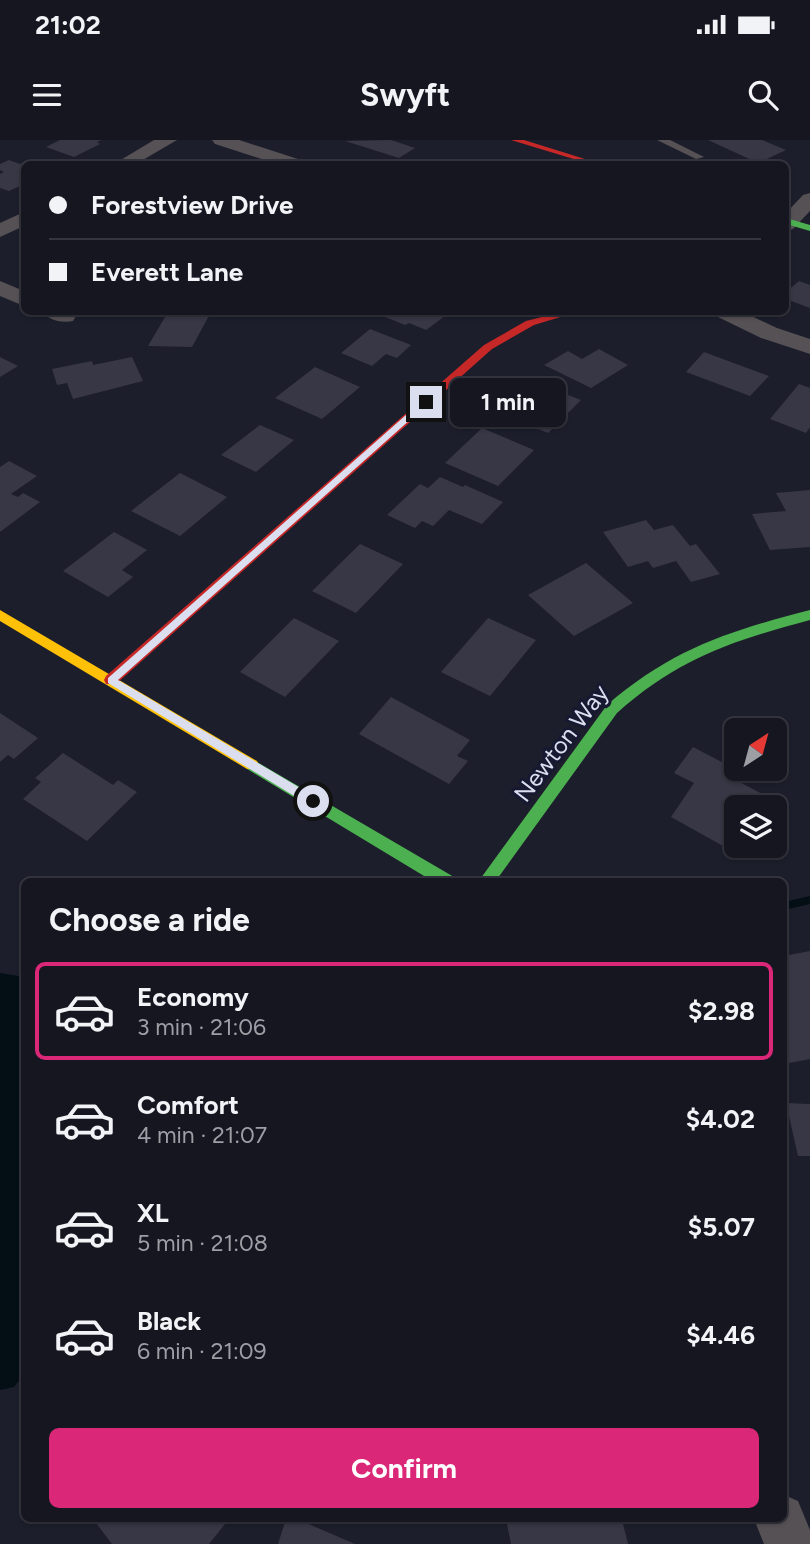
<!DOCTYPE html>
<html lang="en">
<head>
<meta charset="utf-8">
<style>
  :root { --surface:#151620; --page:#1e1f29; --text:#f1f3f6; --muted:#9d9fa5; --line:#34353e; --accent:#db2777 }
  body { margin:0; font-family:Figtree,sans-serif; background:var(--page); color:var(--text); height:100vh; display:flex; flex-direction:column; font-size:26px; white-space:nowrap }
  * { box-sizing:border-box; margin:0 }
  p { font-size:23px; color:var(--muted) }
  .icon { flex:none; width:38px; height:38px; fill:none; stroke:currentColor; stroke-width:2; stroke-linecap:round; stroke-linejoin:round }
  .map { position:relative; flex:1; overflow:hidden }
  .panel { position:absolute; left:21px; top:738px; width:766px; height:644px; display:flex; flex-direction:column; background:var(--surface); border-radius:10px; box-shadow:0 2px 5px #0004,0 0 0 2px var(--line) }
  .panel>* { flex:none }
  .banner { position:absolute; left:21px; top:21px; width:768px; height:154px; border-radius:10px; box-shadow:0 2px 5px #0004,0 0 0 2px var(--line); display:grid; align-content:center; height:154px; padding:0 28px; background:var(--surface) }
  .needle { width:46px; rotate:36deg }
  .buttons { position:absolute; left:724px; top:578px; display:grid; gap:14px }
  .buttons a { display:grid; place-items:center; width:63px; height:63px; border-radius:10px; background:var(--surface); box-shadow:0 2px 5px #0004,0 0 0 2px var(--line); font-size:35px }
  .end { position:absolute; width:32px; height:32px; margin:-16px; border:9px solid #dadeef; background:#111; box-shadow:0 0 0 4px #111 }
  .from { border-radius:50% }
  .bubble { position:absolute; height:49px; border-radius:10px; background:var(--surface); box-shadow:0 2px 5px #0004,0 0 0 2px var(--line); font-size:23px; font-weight:700; line-height:49px; text-align:center }
  .banner b { display:flex; align-items:center; gap:24px; height:66px; font-size:26px }
  .banner b+b { border-top:2px solid var(--line) }
  .banner i { width:18px; height:18px; background:var(--text) }
  ul { padding:0; list-style:none }
  li { display:flex; align-items:center; gap:21px; height:98px; margin:0 14px 10px; padding:0 14px; border:4px solid transparent; border-radius:10px }
  li div { flex:1 }
  li b { display:block; font-size:26px }
  li em { font-style:normal; font-weight:700 }
  li.on { border-color:var(--accent) }
  li>.icon { width:63px; height:63px; stroke-width:1.5 }
  h2 { padding:0 28px; font-size:32px; line-height:84px }
  .primary-button { display:flex; gap:14px; margin-top:auto; padding:14px 28px }
  .primary-button a { flex:1; height:80px; border-radius:10px; background:var(--accent); color:#fff; font-size:28px; font-weight:700; line-height:80px; text-align:center }
  .status { display:flex; justify-content:space-between; align-items:center; height:49px; padding:0 35px; background:var(--surface); direction:ltr }
  .status svg { height:19px; fill:currentColor }
  header { display:flex; justify-content:space-between; align-items:center; height:91px; padding:0 28px; background:var(--surface); font-size:32px; font-weight:700 }
  .map>svg:first-child { display:block }
  .water { fill:#030f14 }
  .lines { fill:none; stroke-linecap:round; stroke-linejoin:round }
  .stream { fill:#030f14; fill-rule:evenodd }
  .building { fill:#383746 }
  .lane { fill:#555154; fill-rule:evenodd }
  .street { fill:#555154; fill-rule:evenodd }
  .fast { fill:#4caf50; fill-rule:evenodd }
  .slow { fill:#ffc107; fill-rule:evenodd }
  .jam { fill:#c62828; fill-rule:evenodd }
  .route { fill:#dadeef }
  .labels { text-anchor:middle; dominant-baseline:central; stroke-width:6; stroke-linejoin:round; paint-order:stroke }
  .street-label { font-size:24px; fill:#dadeef; stroke:#161931 }
</style>
</head>
<body>
<div class="status"><b>21:02</b><svg viewBox="0 0 49 12"><path d="M0 12V9h3v3zM5 12V6h3v6zM10 12V3h3v9zM15 12V0h3v12zM26 1h20v11H26zM47 4h2v5h-2z"/></svg></div>
<header><svg class="icon" aria-label="menu" viewBox="0 0 24 24"><path d="M4 6h16M4 12h16M4 18h16"/></svg>Swyft<svg class="icon" aria-label="search" viewBox="0 0 24 24"><circle cx="10" cy="10" r="6"/><path d="M15 15l6 6"/></svg></header>
<div class="map">
<svg width="810" height="1404" viewBox="0 0 810 1404">
  <rect width="100%" height="100%" fill="#1c1e2b"/>
  <!-- water -->
  <path class="water" d="M 0,833 L 24,837 L 24,1234 L 14,1247 L 0,1250 Z"/>
  <g class="lines">
    <!-- stream -->
    <path class="stream" d="M 810,756 L 810,764 L 784,770 L 784,762 Z"/>
  </g>
  <!-- building -->
  <path class="building" d="M 60,0 L 101,0 L 97,2 L 100,4 L 74,17 L 46,7 Z
    M 391,0 L 415,8 L 399,18 L 345,1 Z
    M 708,0 L 762,0 L 786,10 L 758,23 Z
    M 9,20 L 20,24 L 28,20 L 40,24 L 24,24 L 24,44 L 9,51 L 0,48 L 0,34 L 4,32 L 0,30 L 0,24 Z
    M 799,141 L 810,145 L 810,168 L 786,159 L 786,152 Z
    M 168,172 L 211,172 L 192,207 L 148,206 Z
    M 373,172 L 446,172 L 442,174 L 445,176 L 426,190 L 409,183 L 405,185 Z
    M 370,189 L 411,205 L 397,218 L 386,214 L 372,226 L 341,213 Z
    M 599,209 L 628,225 L 591,248 L 544,225 L 568,211 L 582,219 Z
    M 704,212 L 769,236 L 750,256 L 686,232 Z
    M 0,217 L 18,226 L 0,237 Z
    M 132,217 L 143,241 L 73,259 L 67,243 L 57,245 L 52,229 L 92,221 L 93,225 Z
    M 315,227 L 360,247 L 322,279 L 275,258 Z
    M 530,240 L 581,260 L 548,293 L 497,272 Z
    M 799,244 L 810,248 L 810,287 L 806,293 L 770,279 Z
    M 260,285 L 294,300 L 256,332 L 221,315 Z
    M 482,288 L 534,310 L 498,346 L 445,323 Z
    M 9,321 L 37,336 L 11,354 L 18,357 L 23,353 L 40,362 L 0,392 L 0,327 Z
    M 180,333 L 227,357 L 180,396 L 131,371 Z
    M 440,337 L 463,347 L 465,345 L 503,362 L 482,384 L 449,370 L 433,386 L 422,381 L 415,388 L 387,375 L 420,344 L 428,348 Z
    M 810,350 L 810,407 L 770,410 L 752,374 L 786,371 L 776,353 Z
    M 646,380 L 654,390 L 673,385 L 690,406 L 696,404 L 720,434 L 691,442 L 676,421 L 653,428 L 648,421 L 628,427 L 603,392 Z
    M 114,392 L 147,410 L 122,430 L 133,437 L 108,457 L 63,431 Z
    M 360,404 L 403,424 L 356,473 L 312,451 Z
    M 586,423 L 633,463 L 574,496 L 528,455 Z
    M 294,478 L 339,501 L 285,557 L 240,532 Z
    M 488,478 L 536,500 L 490,556 L 441,532 Z
    M 391,557 L 470,600 L 457,616 L 468,621 L 449,644 L 359,594 Z
    M 0,573 L 38,598 L 14,619 L 8,615 L 0,622 Z
    M 693,607 L 739,631 L 734,639 L 764,655 L 757,667 L 737,667 L 737,696 L 731,693 L 723,706 L 671,677 L 694,643 L 674,633 Z
    M 63,613 L 113,645 L 118,640 L 137,652 L 87,701 L 23,659 L 41,642 L 35,638 Z
    M 810,811 L 810,919 L 784,924 L 784,816 Z
    M 786,963 L 810,964 L 810,1016 L 798,1016 Z
    M 93,1379 L 229,1379 L 209,1404 L 112,1404 Z
    M 286,1379 L 297,1379 L 355,1404 L 278,1404 Z
    M 506,1379 L 640,1379 L 640,1380 L 623,1384 L 628,1404 L 511,1404 Z"/>
  <g class="lines">
    <!-- lane -->
    <path class="lane" d="M 657,0 L 670,0 L 704,17 L 696,19 Z"/>
    <!-- street -->
    <path class="street" d="M 154,0 L 177,0 L 136,24 L 114,24 Z
      M 212,0 L 239,0 L 301,20 L 303,24 L 277,24 L 215,4 Z
      M 810,53 L 810,71 L 793,89 L 786,91 L 786,73 L 803,55 Z
      M 24,72 L 24,86 L 0,97 L 0,83 Z
      M 0,141 L 24,151 L 24,166 L 0,156 Z
      M 43,172 L 73,172 L 76,176 L 73,181 C 63,183 49,181 43,172 Z
      M 715,172 L 743,172 L 777,188 L 810,199 L 810,214 L 761,198 L 718,177 Z
      M 784,1355 L 798,1361 L 810,1390 L 810,1404 L 764,1404 L 754,1379 L 784,1379 Z"/>
    <!-- fast -->
    <path class="fast" d="M 786,78 L 810,85 L 810,91 L 786,84 Z
      M 810,470 L 810,480 C 732,501 679,518 617,573 L 495,742 L 478,742 L 607,565 C 672,509 729,491 810,470 Z
      M 252,619 L 454,737 L 456,742 L 434,742 L 247,629 L 245,625 L 247,621 Z"/>
    <!-- slow -->
    <path class="slow" d="M 0,470 L 257,621 L 259,625 L 257,629 L 247,629 L 0,481 Z"/>
    <!-- jam -->
    <path class="jam" d="M 511,0 L 524,0 L 601,24 L 590,24 Z
      M 562,172 L 577,172 L 534,185 L 492,209 L 116,544 L 106,544 L 104,540 L 106,536 L 484,205 L 526,181 Z"/>
  </g>
  <!-- route -->
  <path class="route" d="M 423,260 L 430,262 L 118,540 L 317,658 L 317,665 L 309,665 L 108,543 L 108,538 Z"/>
  <g class="labels">
    <!-- street labels -->
    <g class="street-label">
      <text transform="translate(561 603) rotate(-53)">Newton Way</text>
    </g>
  </g>
</svg>
<div class="buttons">
<a><svg class="needle" viewBox="-14 -14 28 28"><path d="M0-13l5 13h-10z" fill="#e53935"/><path d="M0 13l5-13h-10z" fill="#9d9fa5"/></svg></a>
<a><svg class="icon" aria-label="layers" viewBox="0 0 24 24"><path d="M12 4l9 5-9 5-9-5zM3 14l9 5 9-5"/></svg></a>
</div>
<i class="end from" style="left:313px;top:661px"></i>
<i class="end" style="left:426px;top:262px"></i>
<div class="bubble" style="left:450px;top:238px;width:116px">1 min</div>
<div class="banner">
<b><i class="from"></i>Forestview Drive</b>
<b><i></i>Everett Lane</b>
</div>
<section class="panel">
<h2>Choose a ride</h2>
<ul>
<li class="on"><svg class="icon" aria-label="car" viewBox="0 0 24 24"><path d="M5 17H2v-5l4-1 3-4h7l3 4 3 1v5h-3M9 17h6M6 11h13"/><circle cx="7" cy="17" r="2"/><circle cx="17" cy="17" r="2"/></svg><div><b>Economy</b><p>3 min · 21:06</p></div><em>$2.98</em></li>
<li><svg class="icon" aria-label="car" viewBox="0 0 24 24"><path d="M5 17H2v-5l4-1 3-4h7l3 4 3 1v5h-3M9 17h6M6 11h13"/><circle cx="7" cy="17" r="2"/><circle cx="17" cy="17" r="2"/></svg><div><b>Comfort</b><p>4 min · 21:07</p></div><em>$4.02</em></li>
<li><svg class="icon" aria-label="car" viewBox="0 0 24 24"><path d="M5 17H2v-5l4-1 3-4h7l3 4 3 1v5h-3M9 17h6M6 11h13"/><circle cx="7" cy="17" r="2"/><circle cx="17" cy="17" r="2"/></svg><div><b>XL</b><p>5 min · 21:08</p></div><em>$5.07</em></li>
<li><svg class="icon" aria-label="car" viewBox="0 0 24 24"><path d="M5 17H2v-5l4-1 3-4h7l3 4 3 1v5h-3M9 17h6M6 11h13"/><circle cx="7" cy="17" r="2"/><circle cx="17" cy="17" r="2"/></svg><div><b>Black</b><p>6 min · 21:09</p></div><em>$4.46</em></li>
</ul>
<div class="primary-button"><a>Confirm</a></div>
</section>
</div>
</body>
</html>
